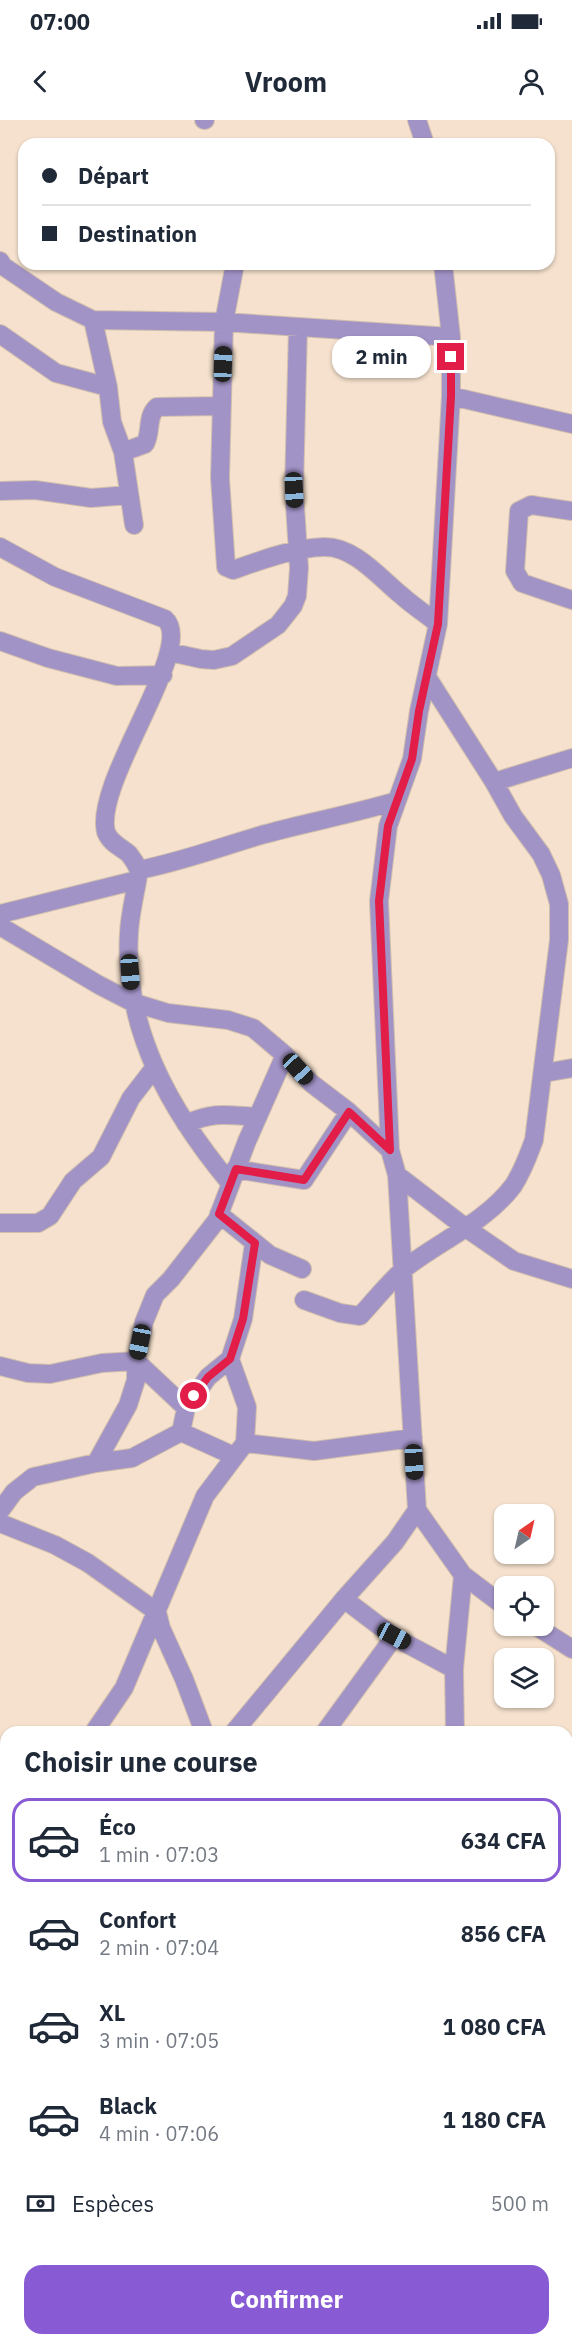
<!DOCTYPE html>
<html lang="fr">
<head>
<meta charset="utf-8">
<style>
  :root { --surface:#fff; --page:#f6f6f7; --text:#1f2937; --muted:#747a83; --line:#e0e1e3; --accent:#885bd5 }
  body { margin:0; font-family:"IBM Plex Sans",sans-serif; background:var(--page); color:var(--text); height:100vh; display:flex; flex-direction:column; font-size:22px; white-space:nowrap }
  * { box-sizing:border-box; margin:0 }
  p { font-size:20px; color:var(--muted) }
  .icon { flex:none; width:33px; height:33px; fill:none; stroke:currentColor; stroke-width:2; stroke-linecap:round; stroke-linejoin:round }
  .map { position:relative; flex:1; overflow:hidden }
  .panel { position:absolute; left:0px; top:1606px; width:573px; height:620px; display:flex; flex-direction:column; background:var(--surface); border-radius:18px 18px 0 0; box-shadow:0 2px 4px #0004 }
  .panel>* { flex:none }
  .guide { position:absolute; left:18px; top:18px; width:537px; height:132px; border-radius:18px; box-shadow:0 2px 4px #0004; display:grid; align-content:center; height:132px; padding:0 24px; background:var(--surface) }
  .needle { width:39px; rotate:34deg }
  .buttons { position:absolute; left:494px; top:1384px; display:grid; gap:12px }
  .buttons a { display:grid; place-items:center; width:60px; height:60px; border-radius:12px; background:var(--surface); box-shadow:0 2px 4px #0004; font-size:30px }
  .end { position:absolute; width:27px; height:27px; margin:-14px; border:8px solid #e11d48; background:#fff; box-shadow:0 0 0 3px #fff }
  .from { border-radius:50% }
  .bubble { position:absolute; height:42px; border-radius:18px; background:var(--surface); box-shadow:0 2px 4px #0004; font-size:20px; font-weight:800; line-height:42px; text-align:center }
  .car { position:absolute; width:18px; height:36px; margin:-18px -9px; border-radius:8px; box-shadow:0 0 4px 2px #0007; background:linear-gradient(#222 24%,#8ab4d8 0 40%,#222 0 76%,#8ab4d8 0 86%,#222 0) }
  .guide b { display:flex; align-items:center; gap:21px; height:57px; font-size:22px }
  .guide b+b { border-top:2px solid var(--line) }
  .guide i { width:15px; height:15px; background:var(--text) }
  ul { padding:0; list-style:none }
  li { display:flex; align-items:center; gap:18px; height:84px; margin:0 12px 9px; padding:0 12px; border:3px solid transparent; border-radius:18px }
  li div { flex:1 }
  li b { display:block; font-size:22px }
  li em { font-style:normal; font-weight:800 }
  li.selected { border-color:var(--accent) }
  li>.icon { width:54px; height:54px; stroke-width:1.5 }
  h2 { padding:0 24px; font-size:27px; line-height:72px }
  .pay { display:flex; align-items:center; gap:15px; height:66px; padding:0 24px; font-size:22px }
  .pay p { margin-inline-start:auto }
  .button { display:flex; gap:12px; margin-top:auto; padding:12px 24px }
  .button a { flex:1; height:69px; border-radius:18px; background:var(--accent); color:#fff; font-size:24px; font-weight:800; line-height:69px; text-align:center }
  .status { display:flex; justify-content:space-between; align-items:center; height:42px; padding:0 30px; background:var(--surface); direction:ltr }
  .status svg { height:16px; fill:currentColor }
  header { display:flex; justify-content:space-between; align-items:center; height:78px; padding:0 24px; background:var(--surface); font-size:27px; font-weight:800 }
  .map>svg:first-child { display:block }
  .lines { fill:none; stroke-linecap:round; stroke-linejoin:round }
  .minor-casing { stroke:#d1bfad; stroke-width:20 }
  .minor { stroke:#a293c7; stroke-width:18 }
  .route { stroke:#e11d48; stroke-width:8 }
</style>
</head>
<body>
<div class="status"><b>07:00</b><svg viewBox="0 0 49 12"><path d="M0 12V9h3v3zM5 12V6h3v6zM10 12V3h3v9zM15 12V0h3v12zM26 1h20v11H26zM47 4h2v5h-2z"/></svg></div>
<header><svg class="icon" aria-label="back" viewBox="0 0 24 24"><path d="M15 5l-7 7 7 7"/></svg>Vroom<svg class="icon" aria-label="person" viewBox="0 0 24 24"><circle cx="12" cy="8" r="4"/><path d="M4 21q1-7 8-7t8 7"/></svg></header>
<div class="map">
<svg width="572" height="2225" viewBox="0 0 572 2225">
  <rect width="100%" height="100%" fill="#f5e1cd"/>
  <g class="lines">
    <!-- minor casing -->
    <g class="minor-casing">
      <path id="minor" d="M 204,0 L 205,0
        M 417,0 L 425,24
        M 0,141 L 3,146 L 56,182 L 93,200 L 224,202 L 451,217
        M 235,144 L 224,202 L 220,358 L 226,447 L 233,450 C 262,440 293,428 324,427 C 354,426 380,458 401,475 C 413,486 426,494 438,504
        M 93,200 L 108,267 L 112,302 L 123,332 L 134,405
        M 0,214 L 56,253 L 108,267
        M 451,276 L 572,304
        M 123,332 L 145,324 C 152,312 146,297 157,287 L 222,286
        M 0,371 L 35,370 L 91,378 L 129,375
        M 572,391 L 531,385 L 519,391 L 515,451 L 522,463 L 572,480
        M 0,427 L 55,457 L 165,499 C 197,527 93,662 106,712 C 110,723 121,727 129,734 C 133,739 136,744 139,750 C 136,771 130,792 129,813 C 123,909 171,992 230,1063
        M 0,521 L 48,538 L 117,556 L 163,555
        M 169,532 L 201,539 L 214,540 L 232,536 L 278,505 L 293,486 L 297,476 L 299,448 L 294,370 L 298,207
        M 494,662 L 572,638
        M 139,750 C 180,742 218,728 258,716 C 303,703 350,695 396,681
        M 0,794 L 137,760
        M 0,806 L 99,865 L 132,882 L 168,893 L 228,900 L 253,908 L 285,935 L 311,963 L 349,992 L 390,1030
        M 544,953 L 572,948
        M 186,1004 C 213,991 228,995 257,997
        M 235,1049 L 304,1060 L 349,992
        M 397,1055 L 466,1108 L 514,1141 L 572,1159
        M 219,1094 L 270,1135 L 302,1149
        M 0,1103 L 38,1103 L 50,1096 L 73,1061 L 101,1037 L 131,978 L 155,947
        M 304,1180 L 340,1193 L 360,1196 C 374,1181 388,1163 404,1149 C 438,1122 486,1102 513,1066 C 523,1051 528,1036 534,1020 L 559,820 L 559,784 L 551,755 L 541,734 L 513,696 L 494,662 L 427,557
        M 0,1246 L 28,1253 L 50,1254 L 102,1243 L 136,1241 L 186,1288 L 208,1257 L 230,1239 L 243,1199 L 254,1123
        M 181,1312 L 234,1336
        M 245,1323 L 314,1331 L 413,1318
        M 96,1343 L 128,1285 L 136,1260 L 136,1241 L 144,1202 L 155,1175 L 171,1159 L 217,1100 L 247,1021 L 285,935
        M 417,1390 L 463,1455 L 504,1486
        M 0,1391 L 14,1372 L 33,1357 L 96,1343 L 132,1338 L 181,1312 L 186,1288
        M 0,1403 L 55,1425 L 88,1443 L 157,1492 L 161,1508 L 184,1559 L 204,1612
        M 344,1479 L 394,1517 L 454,1549
        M 536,1506 L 572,1529
        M 94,1612 L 124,1568 L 205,1376 L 245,1323 L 247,1287 L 230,1239
        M 234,1612 L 344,1479 L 395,1422 L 417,1390 L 397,1055 L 390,1030 L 379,781 L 388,706 L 412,639 L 419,591 L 438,504 L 451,276 L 451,217 L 443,144
        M 325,1612 L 394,1517
        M 455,1612 L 454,1549 L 463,1455
        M 567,1649 L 572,1649
        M 567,1731 L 572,1733
        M 0,1736 L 6,1727
        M 0,1778 L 6,1775
        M 267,2225 L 268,2220"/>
    </g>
    <!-- minor -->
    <use href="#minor" class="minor"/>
  </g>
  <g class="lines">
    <!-- route -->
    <path class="route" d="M 194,1276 L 208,1257 L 230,1239 L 243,1199 L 255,1123 L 219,1094 L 236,1049 L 304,1060 L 349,992 L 390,1030 L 379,781 L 388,706 L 412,639 L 419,591 L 438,504 L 451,276 L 451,237"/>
  </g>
</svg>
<div class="buttons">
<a><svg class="needle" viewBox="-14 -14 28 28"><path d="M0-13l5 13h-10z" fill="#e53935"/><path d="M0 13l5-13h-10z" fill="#747a83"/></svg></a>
<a><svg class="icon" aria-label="locate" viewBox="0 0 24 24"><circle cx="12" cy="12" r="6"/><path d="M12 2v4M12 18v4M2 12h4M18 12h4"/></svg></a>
<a><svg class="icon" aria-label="layers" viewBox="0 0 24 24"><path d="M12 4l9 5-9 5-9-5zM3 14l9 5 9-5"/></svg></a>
</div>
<i class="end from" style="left:194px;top:1276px"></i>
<i class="end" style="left:451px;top:237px"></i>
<div class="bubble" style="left:332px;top:216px;width:99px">2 min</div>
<i class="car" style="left:223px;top:244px;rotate:2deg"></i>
<i class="car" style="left:294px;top:370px;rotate:177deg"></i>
<i class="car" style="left:130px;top:852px;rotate:176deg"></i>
<i class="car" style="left:298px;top:949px;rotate:137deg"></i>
<i class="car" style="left:140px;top:1222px;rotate:191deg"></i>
<i class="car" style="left:414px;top:1342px;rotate:177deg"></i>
<i class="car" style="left:394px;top:1516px;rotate:118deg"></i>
<div class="guide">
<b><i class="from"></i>Départ</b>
<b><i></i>Destination</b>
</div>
<section class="panel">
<h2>Choisir une course</h2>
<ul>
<li class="selected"><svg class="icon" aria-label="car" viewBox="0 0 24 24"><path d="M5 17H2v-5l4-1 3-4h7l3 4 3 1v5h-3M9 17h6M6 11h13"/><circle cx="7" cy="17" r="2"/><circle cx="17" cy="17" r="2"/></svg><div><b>Éco</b><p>1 min · 07:03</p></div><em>634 CFA</em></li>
<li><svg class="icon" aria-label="car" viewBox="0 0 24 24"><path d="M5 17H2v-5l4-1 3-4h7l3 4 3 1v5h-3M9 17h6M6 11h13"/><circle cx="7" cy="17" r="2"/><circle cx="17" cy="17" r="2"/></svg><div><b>Confort</b><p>2 min · 07:04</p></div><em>856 CFA</em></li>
<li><svg class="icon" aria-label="car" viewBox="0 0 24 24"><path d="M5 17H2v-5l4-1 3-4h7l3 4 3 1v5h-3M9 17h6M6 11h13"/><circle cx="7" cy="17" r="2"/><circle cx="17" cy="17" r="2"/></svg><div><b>XL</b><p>3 min · 07:05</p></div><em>1 080 CFA</em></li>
<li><svg class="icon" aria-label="car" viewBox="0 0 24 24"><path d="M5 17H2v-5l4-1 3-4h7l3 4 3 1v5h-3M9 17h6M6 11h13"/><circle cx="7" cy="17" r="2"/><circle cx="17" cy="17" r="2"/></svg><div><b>Black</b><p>4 min · 07:06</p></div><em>1 180 CFA</em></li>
</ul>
<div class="pay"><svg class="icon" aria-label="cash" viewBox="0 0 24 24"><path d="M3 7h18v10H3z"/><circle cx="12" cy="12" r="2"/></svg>Espèces<p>500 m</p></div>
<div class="button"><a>Confirmer</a></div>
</section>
</div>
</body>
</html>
